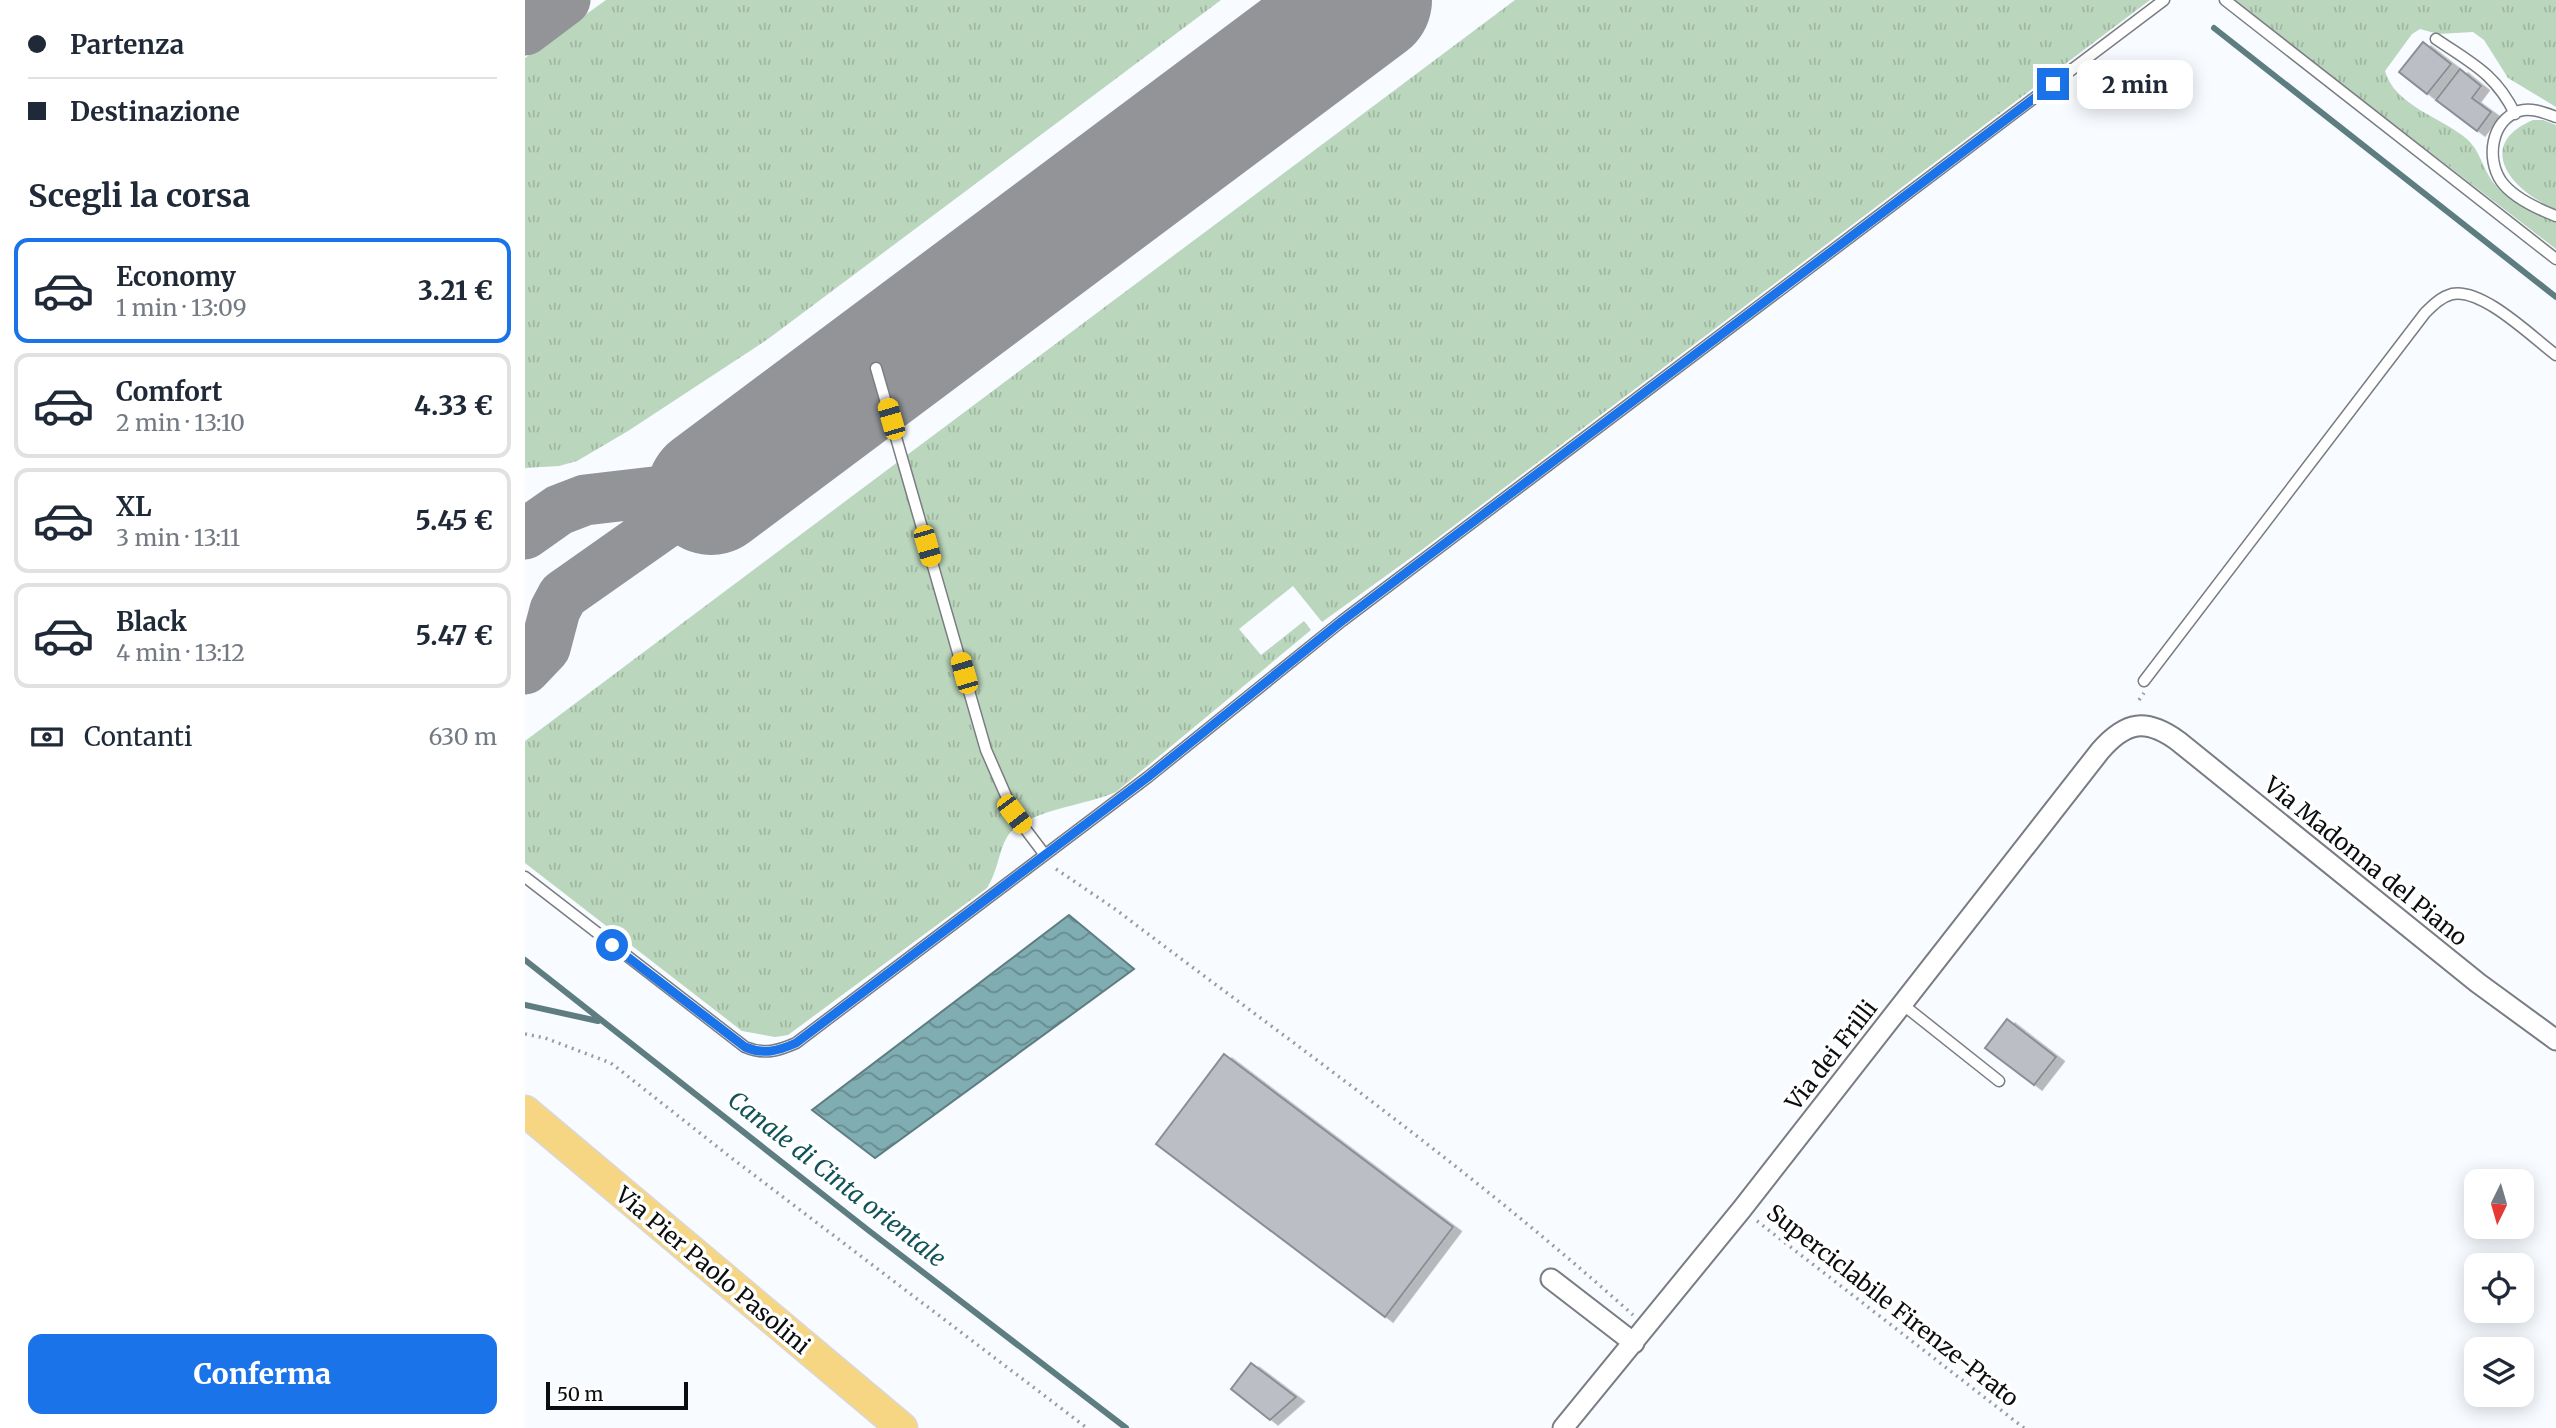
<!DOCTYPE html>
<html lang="it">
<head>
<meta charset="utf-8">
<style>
  :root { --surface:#fff; --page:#f2f2f3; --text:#1f2937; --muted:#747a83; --line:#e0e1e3; --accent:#1a73e8 }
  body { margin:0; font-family:Merriweather,serif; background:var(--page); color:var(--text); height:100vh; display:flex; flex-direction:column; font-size:26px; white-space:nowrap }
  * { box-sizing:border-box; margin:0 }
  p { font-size:23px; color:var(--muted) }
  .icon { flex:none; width:38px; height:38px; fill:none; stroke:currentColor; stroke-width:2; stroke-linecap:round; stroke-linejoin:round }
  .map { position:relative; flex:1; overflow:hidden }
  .details { display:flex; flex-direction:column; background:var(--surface); width:525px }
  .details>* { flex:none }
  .banner { display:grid; align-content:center; height:154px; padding:0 28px; background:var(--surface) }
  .needle { width:46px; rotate:185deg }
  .tools { position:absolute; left:1939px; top:1169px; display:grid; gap:14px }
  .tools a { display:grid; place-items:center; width:70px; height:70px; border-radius:14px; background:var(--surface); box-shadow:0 4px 18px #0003; font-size:35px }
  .scale { position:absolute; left:21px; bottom:18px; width:142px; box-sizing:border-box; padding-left:7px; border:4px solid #0c0d0f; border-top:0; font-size:19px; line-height:24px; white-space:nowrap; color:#0c0d0f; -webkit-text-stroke:5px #fff; paint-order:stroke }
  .end { position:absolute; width:32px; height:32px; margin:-16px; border:9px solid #1a73e8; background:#fff; box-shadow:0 0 0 4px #fff }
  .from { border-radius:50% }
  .bubble { position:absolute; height:49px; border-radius:14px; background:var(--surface); box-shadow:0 4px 18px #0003; font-size:23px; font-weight:800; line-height:49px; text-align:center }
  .car { position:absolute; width:21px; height:42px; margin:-21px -10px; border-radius:9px; box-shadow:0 0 5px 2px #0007; background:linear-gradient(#f5c518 24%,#345 0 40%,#f5c518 0 76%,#345 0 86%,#f5c518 0) }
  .banner b { display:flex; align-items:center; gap:24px; height:66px; font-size:26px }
  .banner b+b { border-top:2px solid var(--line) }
  .banner i { width:18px; height:18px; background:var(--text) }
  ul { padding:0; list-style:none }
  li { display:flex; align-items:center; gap:21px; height:105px; margin:0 14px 10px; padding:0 14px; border:4px solid var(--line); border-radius:14px }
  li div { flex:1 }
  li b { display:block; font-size:26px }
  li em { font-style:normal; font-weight:800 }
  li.on { border-color:var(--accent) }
  li>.icon { width:63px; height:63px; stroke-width:1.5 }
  h2 { padding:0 28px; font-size:32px; line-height:84px }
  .pay { display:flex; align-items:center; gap:18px; height:77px; padding:0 28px; font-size:26px }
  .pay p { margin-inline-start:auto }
  .action { display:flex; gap:14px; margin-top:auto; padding:14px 28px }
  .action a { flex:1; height:80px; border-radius:14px; background:var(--accent); color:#fff; font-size:28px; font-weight:800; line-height:80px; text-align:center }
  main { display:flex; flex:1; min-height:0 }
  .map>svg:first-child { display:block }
  .grass { fill:url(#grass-tufts) }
  .water { fill:url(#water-waves); stroke:#5d7d81; stroke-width:2 }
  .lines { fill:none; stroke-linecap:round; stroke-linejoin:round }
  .stream { stroke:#5d7d81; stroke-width:6 }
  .taxiway { stroke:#929497; stroke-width:51 }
  .runway { stroke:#929497; stroke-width:128 }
  .building { fill:#bbbfc5; stroke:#8b8e94; stroke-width:2; filter:url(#shadow) }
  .lane-casing { stroke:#797c82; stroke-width:13 }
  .street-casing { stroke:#797c82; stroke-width:23 }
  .primary-casing { stroke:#d8d8d9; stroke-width:33 }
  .path { stroke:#9a9ca0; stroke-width:3.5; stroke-dasharray:2 5; stroke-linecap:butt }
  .lane { stroke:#fff; stroke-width:10 }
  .street { stroke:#fff; stroke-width:19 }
  .primary { stroke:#f6d682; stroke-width:30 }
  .route { stroke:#1a73e8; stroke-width:9 }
  .labels { text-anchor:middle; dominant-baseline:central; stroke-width:7; stroke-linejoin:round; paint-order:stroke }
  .street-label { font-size:23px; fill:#0c0d0f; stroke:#fff }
  .water-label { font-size:24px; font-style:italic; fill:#115359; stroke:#fff }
</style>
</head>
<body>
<main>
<section class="details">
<div class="banner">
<b><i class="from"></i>Partenza</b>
<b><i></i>Destinazione</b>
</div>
<h2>Scegli la corsa</h2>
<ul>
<li class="on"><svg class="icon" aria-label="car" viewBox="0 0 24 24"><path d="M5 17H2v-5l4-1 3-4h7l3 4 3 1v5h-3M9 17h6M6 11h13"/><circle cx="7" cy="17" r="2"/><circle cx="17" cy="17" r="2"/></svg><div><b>Economy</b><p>1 min · 13:09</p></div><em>3.21 €</em></li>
<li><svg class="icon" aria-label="car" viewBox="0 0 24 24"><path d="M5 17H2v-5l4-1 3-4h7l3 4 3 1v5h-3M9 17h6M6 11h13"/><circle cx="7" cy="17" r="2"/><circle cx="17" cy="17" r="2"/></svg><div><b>Comfort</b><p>2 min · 13:10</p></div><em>4.33 €</em></li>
<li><svg class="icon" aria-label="car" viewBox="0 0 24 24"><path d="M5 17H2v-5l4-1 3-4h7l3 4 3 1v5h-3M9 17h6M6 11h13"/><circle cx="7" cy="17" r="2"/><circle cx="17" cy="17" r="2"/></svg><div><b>XL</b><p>3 min · 13:11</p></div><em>5.45 €</em></li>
<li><svg class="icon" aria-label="car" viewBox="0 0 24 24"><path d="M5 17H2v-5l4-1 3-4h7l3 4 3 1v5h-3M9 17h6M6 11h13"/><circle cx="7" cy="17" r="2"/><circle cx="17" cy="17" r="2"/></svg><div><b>Black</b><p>4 min · 13:12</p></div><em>5.47 €</em></li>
</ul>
<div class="pay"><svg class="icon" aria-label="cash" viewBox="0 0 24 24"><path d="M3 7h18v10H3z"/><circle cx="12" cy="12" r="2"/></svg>Contanti<p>630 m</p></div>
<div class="action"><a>Conferma</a></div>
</section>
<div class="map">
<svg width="2031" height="1428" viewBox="0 0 2031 1428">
  <defs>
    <pattern id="grass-tufts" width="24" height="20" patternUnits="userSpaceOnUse" patternTransform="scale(1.75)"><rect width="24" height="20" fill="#bad6bc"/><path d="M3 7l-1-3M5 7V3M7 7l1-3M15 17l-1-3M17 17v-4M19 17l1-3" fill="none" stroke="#9fb6a0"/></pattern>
    <pattern id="water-waves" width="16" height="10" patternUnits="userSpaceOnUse" patternTransform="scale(1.75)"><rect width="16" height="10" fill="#80adb2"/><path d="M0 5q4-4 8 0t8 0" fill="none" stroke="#678b8f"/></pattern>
    <filter id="shadow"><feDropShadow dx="8" dy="4.5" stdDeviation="0" flood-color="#0004"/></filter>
  </defs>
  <rect width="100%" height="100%" fill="#f8fbff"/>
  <!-- grass -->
  <path class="grass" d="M 81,0 L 696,0 L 243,339 L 103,431 L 52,461 L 34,466 L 0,468 L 0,58 Z
    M 990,0 L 1625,0 L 898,549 L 797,622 L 768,586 L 714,629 L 736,655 L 779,621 L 786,630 L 591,792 C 563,805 497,811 482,837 C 473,853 473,871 462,888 L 263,1035 L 250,1037 L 217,1031 L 0,863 L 0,741 Z
    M 1707,0 L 2031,0 L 2031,107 L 1983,78 L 1959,40 L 1948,32 L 1913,34 L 1895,29 L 1887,34 L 1860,71 C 1870,106 1916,117 1942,139 C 1954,150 1956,163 1964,176 C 1977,199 2008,211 2031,221 L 2031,249 Z
    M 2008,120 L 2018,120 L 2031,125 L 2031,209 C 1989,193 1947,146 2008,120 Z"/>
  <!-- water -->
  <path class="water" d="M 544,915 L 609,969 L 350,1158 L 287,1110 Z"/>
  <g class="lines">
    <!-- stream -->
    <path class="stream" d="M 1689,28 L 2031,297
      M 0,960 L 343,1230 L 601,1428
      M 0,1005 L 73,1021"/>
    <!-- taxiway -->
    <path class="taxiway" d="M 0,30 L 40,0
      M 754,66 L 777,22 L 781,0
      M 0,534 L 34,510 L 60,500 L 171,487 L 206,471 L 256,439
      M 0,669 L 20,648 L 30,610 L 38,595 L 186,491"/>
    <!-- runway -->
    <path class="runway" d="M 186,491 L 843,0"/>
  </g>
  <!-- building -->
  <path class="building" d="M 1898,42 L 1926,64 L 1902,94 L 1874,72 Z
    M 1935,69 L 1956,86 L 1947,98 L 1966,112 L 1952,131 L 1911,100 Z
    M 1482,1019 L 1531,1057 L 1509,1085 L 1460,1048 Z
    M 699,1054 L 928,1227 L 860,1317 L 631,1144 Z
    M 726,1363 L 771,1397 L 745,1420 L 706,1389 Z"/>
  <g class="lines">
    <!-- lane casing -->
    <g class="lane-casing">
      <path id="lane" d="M 1700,0 L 2031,259
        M 1911,39 C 1946,63 1971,74 1990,114
        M 2031,117 C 2020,113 2006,107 1994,111 C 1966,121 1961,158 1976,181 C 1988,198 2013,209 2031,216
        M 351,368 L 461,750 L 489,814 L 520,855
        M 1619,681 L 1900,313 C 1908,305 1916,297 1927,294 C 1958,288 2007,337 2031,355
        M 0,877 L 220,1047 C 239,1055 253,1051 271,1043 L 623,777 L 817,621 L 1639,0
        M 1377,1004 L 1474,1081"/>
    </g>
    <!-- street casing -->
    <g class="street-casing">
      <path id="street" d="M 1026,1279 L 1109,1343
        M 1038,1428 L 1217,1209 L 1575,751 C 1601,721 1621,718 1653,741 L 1953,983 L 2031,1040"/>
    </g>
    <!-- primary casing -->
    <g class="primary-casing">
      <path id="primary" d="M 0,1111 L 377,1428"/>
    </g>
    <!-- path -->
    <path class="path" d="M 1614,700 L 1619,693
      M 531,869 L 590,909 C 764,1041 945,1168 1108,1315
      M 0,1034 L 20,1038 L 86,1063 L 204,1156 L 562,1428
      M 1232,1221 L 1499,1428"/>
    <!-- lane -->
    <use href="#lane" class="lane"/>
    <!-- street -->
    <use href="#street" class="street"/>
    <!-- primary -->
    <use href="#primary" class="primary"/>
  </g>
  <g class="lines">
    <!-- route -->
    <path class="route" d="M 87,945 L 220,1047 C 239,1055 253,1051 271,1043 L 623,777 L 817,621 L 1528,84"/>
  </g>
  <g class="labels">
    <!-- street labels -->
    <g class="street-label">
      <text transform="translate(1841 861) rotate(39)">Via Madonna del Piano</text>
      <text transform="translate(1306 1055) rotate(-52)">Via dei Frilli</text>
      <text transform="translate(188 1270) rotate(40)">Via Pier Paolo Pasolini</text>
      <text transform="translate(1368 1305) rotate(38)">Superciclabile Firenze-Prato</text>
    </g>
    <!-- water labels -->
    <g class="water-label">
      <text transform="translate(312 1179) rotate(38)">Canale di Cinta orientale</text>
    </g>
  </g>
</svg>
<div class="tools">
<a><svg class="needle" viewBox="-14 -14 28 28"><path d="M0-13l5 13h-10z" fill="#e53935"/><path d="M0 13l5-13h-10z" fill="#747a83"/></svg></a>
<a><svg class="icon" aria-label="locate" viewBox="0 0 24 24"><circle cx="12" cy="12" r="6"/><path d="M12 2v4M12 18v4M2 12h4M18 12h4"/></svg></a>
<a><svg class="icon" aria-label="layers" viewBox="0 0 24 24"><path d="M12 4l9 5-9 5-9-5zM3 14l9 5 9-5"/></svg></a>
</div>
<div class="scale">50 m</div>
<i class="end from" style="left:87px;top:945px"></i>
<i class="end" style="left:1528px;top:84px"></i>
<div class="bubble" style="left:1552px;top:60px;width:116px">2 min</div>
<i class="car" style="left:366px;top:419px;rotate:344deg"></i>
<i class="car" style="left:402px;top:546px;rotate:164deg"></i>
<i class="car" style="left:439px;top:673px;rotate:344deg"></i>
<i class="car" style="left:489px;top:814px;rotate:143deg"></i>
</div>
</main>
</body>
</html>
